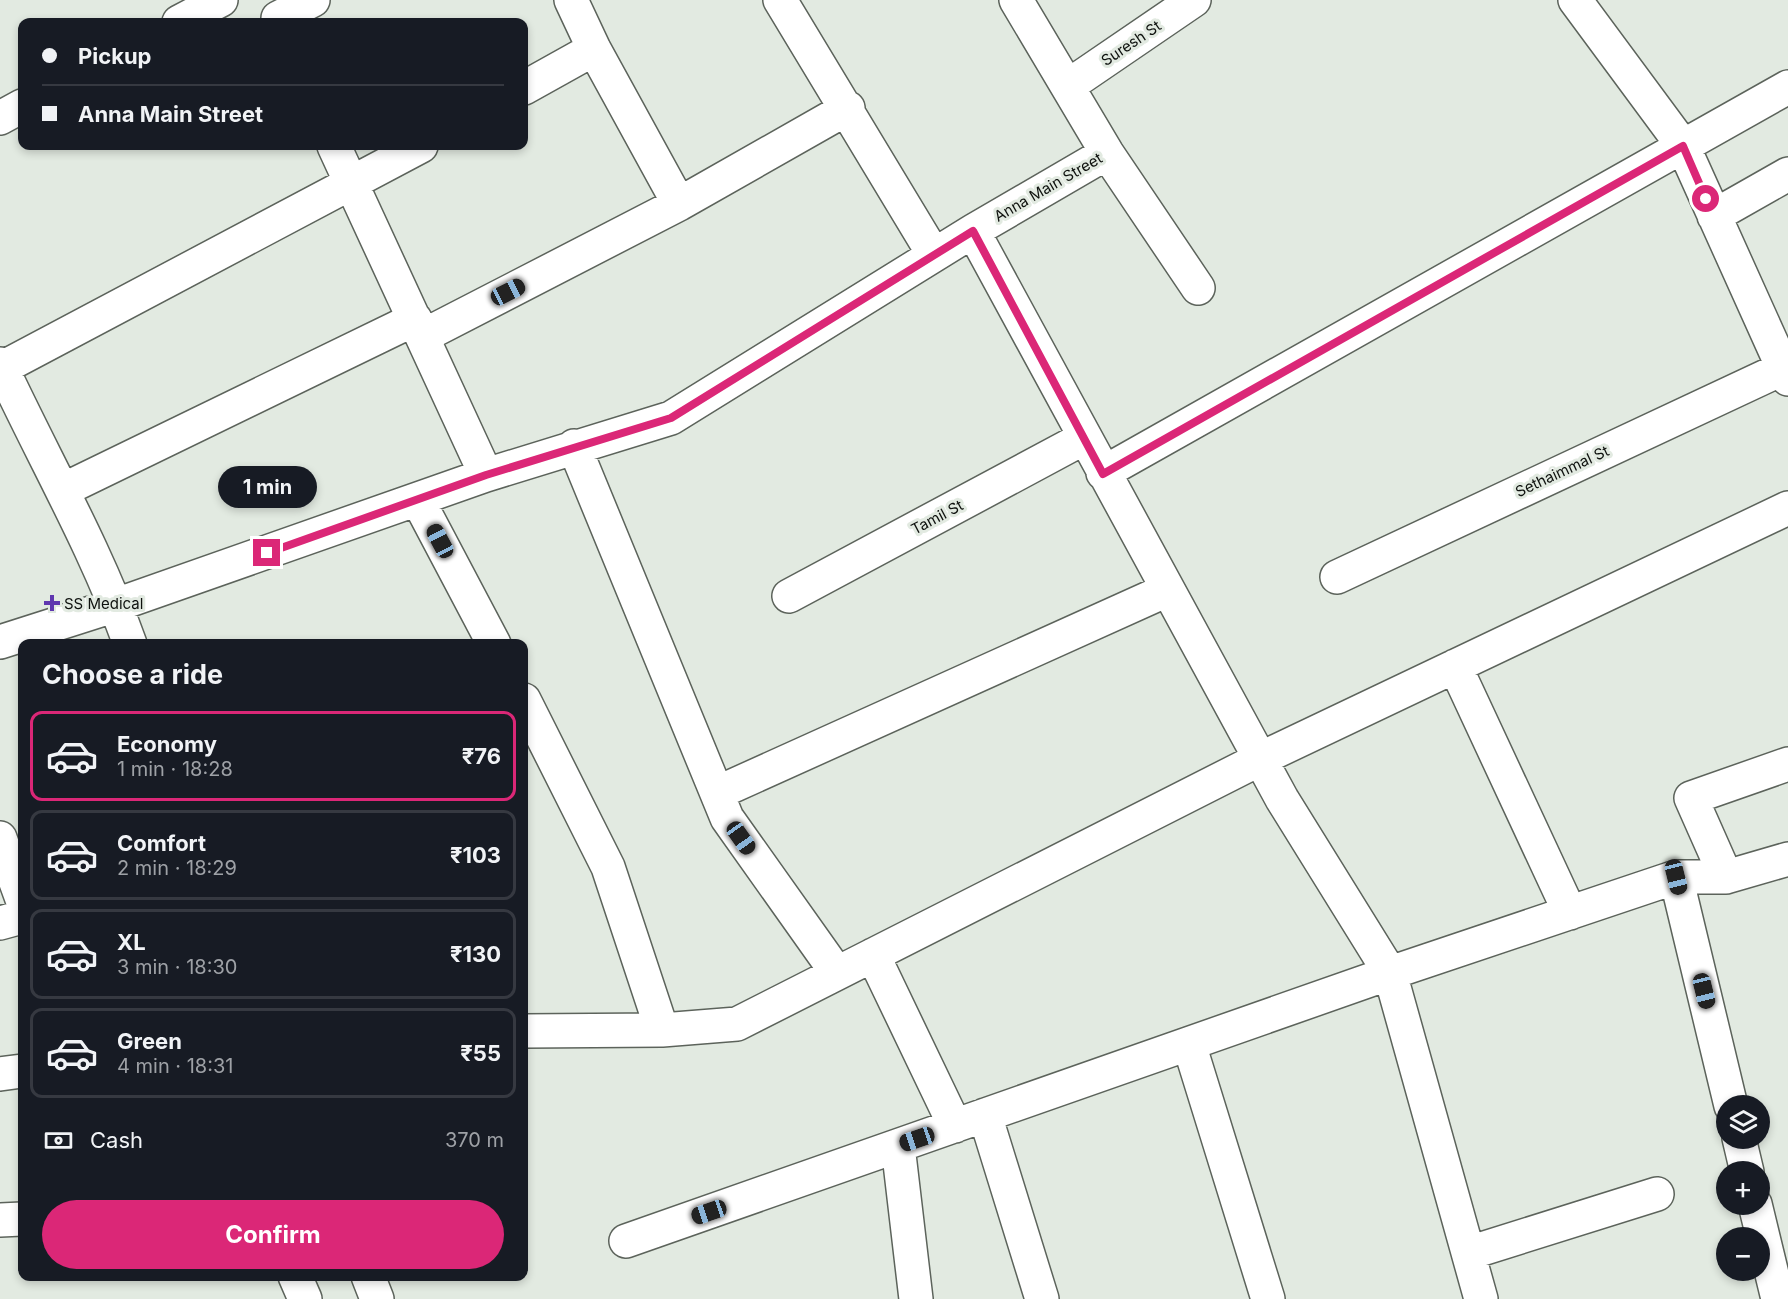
<!DOCTYPE html>
<html lang="en">
<head>
<meta charset="utf-8">
<style>
  :root { --surface:#171b24; --page:#20242c; --text:#f1f3f6; --muted:#9ea1a6; --line:#363941; --accent:#db2777 }
  body { margin:0; font-family:Inter,sans-serif; background:var(--page); color:var(--text); height:100vh; display:flex; flex-direction:column; font-size:22px; white-space:nowrap }
  * { box-sizing:border-box; margin:0 }
  p { font-size:20px; color:var(--muted) }
  .icon { flex:none; width:33px; height:33px; fill:none; stroke:currentColor; stroke-width:2; stroke-linecap:round; stroke-linejoin:round }
  .map { position:relative; flex:1; overflow:hidden }
  .drawer { position:absolute; left:18px; top:639px; width:510px; height:642px; display:flex; flex-direction:column; background:var(--surface); border-radius:12px; box-shadow:0 3px 9px #0003 }
  .drawer>* { flex:none }
  .hud { position:absolute; left:18px; top:18px; width:510px; height:132px; border-radius:12px; box-shadow:0 3px 9px #0003; display:grid; align-content:center; height:132px; padding:0 24px; background:var(--surface) }
  .buttons { position:absolute; left:1716px; top:1095px; display:grid; gap:12px }
  .buttons a { display:grid; place-items:center; width:54px; height:54px; border-radius:50%; background:var(--surface); box-shadow:0 3px 9px #0003; font-size:30px }
  .end { position:absolute; width:27px; height:27px; margin:-14px; border:8px solid #db2777; background:#fff; box-shadow:0 0 0 3px #fff }
  .from { border-radius:50% }
  .bubble { position:absolute; height:42px; border-radius:21px; background:var(--surface); box-shadow:0 3px 9px #0003; font-size:20px; font-weight:700; line-height:42px; text-align:center }
  .car { position:absolute; width:18px; height:36px; margin:-18px -9px; border-radius:8px; box-shadow:0 0 4px 2px #0007; background:linear-gradient(#222 24%,#8ab4d8 0 40%,#222 0 76%,#8ab4d8 0 86%,#222 0) }
  .hud b { display:flex; align-items:center; gap:21px; height:57px; font-size:22px }
  .hud b+b { border-top:2px solid var(--line) }
  .hud i { width:15px; height:15px; background:var(--text) }
  ul { padding:0; list-style:none }
  li { display:flex; align-items:center; gap:18px; height:90px; margin:0 12px 9px; padding:0 12px; border:3px solid var(--line); border-radius:12px }
  li div { flex:1 }
  li b { display:block; font-size:22px }
  li em { font-style:normal; font-weight:700 }
  li.on { border-color:var(--accent) }
  li>.icon { width:54px; height:54px; stroke-width:1.5 }
  h2 { padding:0 24px; font-size:27px; line-height:72px }
  .pay { display:flex; align-items:center; gap:15px; height:66px; padding:0 24px; font-size:22px }
  .pay p { margin-inline-start:auto }
  .cta { display:flex; gap:12px; margin-top:auto; padding:12px 24px }
  .cta a { flex:1; height:69px; border-radius:36px; background:var(--accent); color:#fff; font-size:24px; font-weight:700; line-height:69px; text-align:center }
  .map>svg:first-child { display:block }
  .lines { fill:none; stroke-linecap:round; stroke-linejoin:round }
  .minor-casing { stroke:#5c635b; stroke-width:36 }
  .minor { stroke:#fff; stroke-width:33 }
  .route { stroke:#db2777; stroke-width:8 }
  .poi-dot { fill:#5f37af; stroke:#e2eae1; stroke-width:2 }
  .labels { text-anchor:middle; dominant-baseline:central; stroke-width:6; stroke-linejoin:round; paint-order:stroke }
  .street-label { font-size:15px; fill:#0e110e; stroke:#e2eae1 }
  .poi-label { font-size:15px; fill:#0e110e; stroke:#e2eae1; text-anchor:start }
</style>
</head>
<body>
<div class="map">
<svg width="1788" height="1299" viewBox="0 0 1788 1299">
  <rect width="100%" height="100%" fill="#e2eae1"/>
  <g class="lines">
    <!-- minor casing -->
    <g class="minor-casing">
      <path id="minor" d="M 571,0 L 594,49 L 679,204 L 848,108
        M 780,0 L 934,255
        M 1016,0 L 1107,153 L 1198,288
        M 1575,0 L 1683,146 L 1788,379
        M 278,18 L 313,0
        M 179,22 L 221,0
        M 1068,86 L 1194,0
        M 524,88 L 594,49
        M 0,118 L 22,106
        M 334,146 L 486,475
        M 1714,216 L 1788,174
        M 973,231 L 1282,799 L 1390,973 L 1481,1299
        M 423,336 L 679,204
        M 0,364 C 43,457 95,546 130,644
        M 2,368 L 421,146
        M 574,446 L 727,818 L 837,973
        M 1103,473 L 1788,87
        M 63,490 L 415,319
        M 418,500 L 494,644
        M 1337,577 L 1788,366
        M 789,596 L 1084,438
        M 0,642 L 116,605 L 486,475 L 671,418 L 973,231 L 1107,153
        M 1455,666 L 1570,913
        M 524,700 L 608,867 L 662,1030
        M 717,793 L 1167,590
        M 0,838 L 22,899
        M 1676,877 L 1726,877 L 1691,798 L 1788,764
        M 1726,877 L 1788,859
        M 0,923 L 22,917
        M 873,955 L 955,1126
        M 524,1031 L 662,1030 L 737,1024 L 1260,759 L 1788,508
        M 1189,1044 L 1268,1299
        M 0,1074 L 22,1071
        M 985,1115 L 1042,1299
        M 1739,1138 L 1747,1172
        M 898,1146 L 916,1299
        M 1755,1204 L 1778,1299
        M 0,1220 L 22,1219
        M 626,1241 L 1390,973 L 1676,877 L 1731,1106
        M 1469,1253 L 1657,1194
        M 295,1276 L 305,1299
        M 368,1276 L 377,1299"/>
    </g>
    <!-- minor -->
    <use href="#minor" class="minor"/>
  </g>
  <g class="lines">
    <!-- route -->
    <path class="route" d="M 267,553 L 486,475 L 671,418 L 973,231 L 1103,474 L 1683,146 L 1706,199"/>
  </g>
  <!-- markers -->
  <path class="poi-dot" d="M49 594h6v6h6v6h-6v6h-6v-6h-6v-6h6z"/>
  <g class="labels">
    <!-- street labels -->
    <g class="street-label">
      <text transform="translate(1131 43) rotate(-34)">Suresh St</text>
      <text transform="translate(1048 187) rotate(-30)">Anna Main Street</text>
      <text transform="translate(1562 471) rotate(-25)">Sethaimmal St</text>
      <text transform="translate(937 517) rotate(-28)">Tamil St</text>
    </g>
    <!-- poi labels -->
    <g class="poi-label">
      <text x="64" y="603">SS Medical</text>
    </g>
  </g>
</svg>
<div class="buttons">
<a><svg class="icon" aria-label="layers" viewBox="0 0 24 24"><path d="M12 4l9 5-9 5-9-5zM3 14l9 5 9-5"/></svg></a>
<a>+</a>
<a>−</a>
</div>
<i class="end from" style="left:1706px;top:199px"></i>
<i class="end" style="left:267px;top:553px"></i>
<div class="bubble" style="left:218px;top:466px;width:99px">1 min</div>
<i class="car" style="left:508px;top:292px;rotate:63deg"></i>
<i class="car" style="left:440px;top:541px;rotate:332deg"></i>
<i class="car" style="left:741px;top:838px;rotate:145deg"></i>
<i class="car" style="left:1676px;top:877px;rotate:166deg"></i>
<i class="car" style="left:1704px;top:991px;rotate:166deg"></i>
<i class="car" style="left:917px;top:1139px;rotate:251deg"></i>
<i class="car" style="left:709px;top:1212px;rotate:251deg"></i>
<div class="hud">
<b><i class="from"></i>Pickup</b>
<b><i></i>Anna Main Street</b>
</div>
<section class="drawer">
<h2>Choose a ride</h2>
<ul>
<li class="on"><svg class="icon" aria-label="car" viewBox="0 0 24 24"><path d="M5 17H2v-5l4-1 3-4h7l3 4 3 1v5h-3M9 17h6M6 11h13"/><circle cx="7" cy="17" r="2"/><circle cx="17" cy="17" r="2"/></svg><div><b>Economy</b><p>1 min · 18:28</p></div><em>₹76</em></li>
<li><svg class="icon" aria-label="car" viewBox="0 0 24 24"><path d="M5 17H2v-5l4-1 3-4h7l3 4 3 1v5h-3M9 17h6M6 11h13"/><circle cx="7" cy="17" r="2"/><circle cx="17" cy="17" r="2"/></svg><div><b>Comfort</b><p>2 min · 18:29</p></div><em>₹103</em></li>
<li><svg class="icon" aria-label="car" viewBox="0 0 24 24"><path d="M5 17H2v-5l4-1 3-4h7l3 4 3 1v5h-3M9 17h6M6 11h13"/><circle cx="7" cy="17" r="2"/><circle cx="17" cy="17" r="2"/></svg><div><b>XL</b><p>3 min · 18:30</p></div><em>₹130</em></li>
<li><svg class="icon" aria-label="car" viewBox="0 0 24 24"><path d="M5 17H2v-5l4-1 3-4h7l3 4 3 1v5h-3M9 17h6M6 11h13"/><circle cx="7" cy="17" r="2"/><circle cx="17" cy="17" r="2"/></svg><div><b>Green</b><p>4 min · 18:31</p></div><em>₹55</em></li>
</ul>
<div class="pay"><svg class="icon" aria-label="cash" viewBox="0 0 24 24"><path d="M3 7h18v10H3z"/><circle cx="12" cy="12" r="2"/></svg>Cash<p>370 m</p></div>
<div class="cta"><a>Confirm</a></div>
</section>
</div>
</body>
</html>
